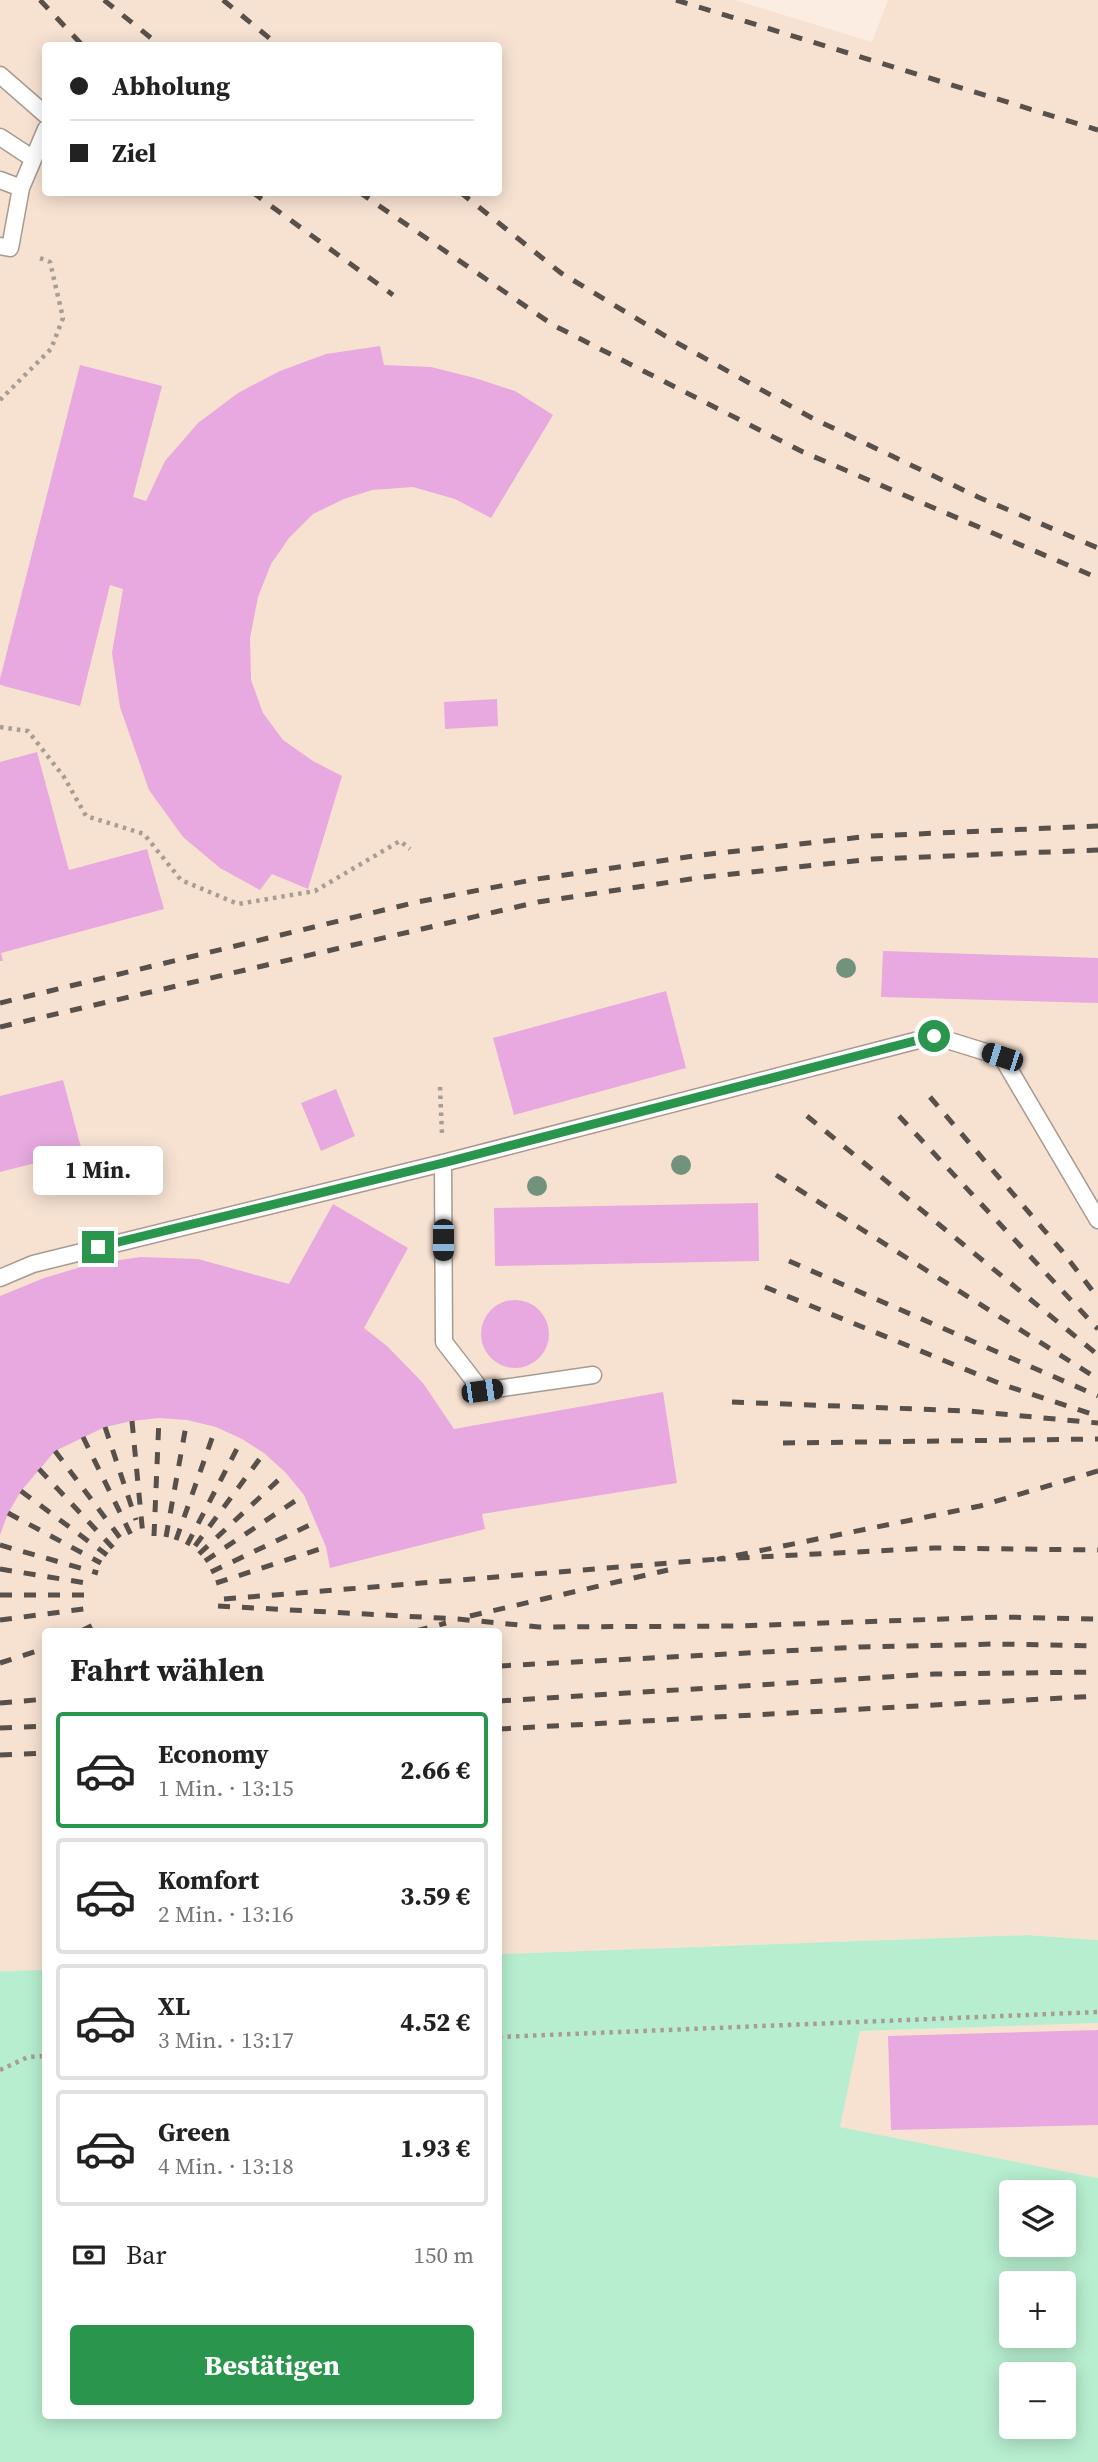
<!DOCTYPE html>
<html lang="de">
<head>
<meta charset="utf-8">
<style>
  :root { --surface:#fff; --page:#f2f2f2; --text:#222; --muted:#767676; --line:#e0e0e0; --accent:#29954d }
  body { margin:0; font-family:"Source Serif 4",serif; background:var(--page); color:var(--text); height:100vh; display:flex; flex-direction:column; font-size:26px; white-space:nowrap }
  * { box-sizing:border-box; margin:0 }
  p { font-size:23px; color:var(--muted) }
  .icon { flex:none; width:38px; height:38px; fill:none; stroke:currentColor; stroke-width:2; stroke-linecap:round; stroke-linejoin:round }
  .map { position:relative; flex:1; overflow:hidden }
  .sheet { position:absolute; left:42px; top:1628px; width:460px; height:791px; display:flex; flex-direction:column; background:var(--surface); border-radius:7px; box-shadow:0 4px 18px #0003 }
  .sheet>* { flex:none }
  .hud { position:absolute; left:42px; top:42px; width:460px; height:154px; border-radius:7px; box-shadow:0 4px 18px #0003; display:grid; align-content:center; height:154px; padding:0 28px; background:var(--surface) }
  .fabs { position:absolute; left:999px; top:2180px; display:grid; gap:14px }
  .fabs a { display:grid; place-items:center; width:77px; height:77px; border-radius:7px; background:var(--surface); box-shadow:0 4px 18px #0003; font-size:35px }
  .end { position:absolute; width:32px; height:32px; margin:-16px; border:9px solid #29954d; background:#fff; box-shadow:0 0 0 4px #fff }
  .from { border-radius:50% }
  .bubble { position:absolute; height:49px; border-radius:7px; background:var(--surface); box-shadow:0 4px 18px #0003; font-size:23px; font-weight:700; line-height:49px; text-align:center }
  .car { position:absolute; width:21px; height:42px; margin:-21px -10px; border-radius:9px; box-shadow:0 0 5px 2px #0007; background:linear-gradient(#222 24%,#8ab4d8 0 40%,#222 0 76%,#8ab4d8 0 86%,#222 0) }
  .hud b { display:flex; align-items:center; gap:24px; height:66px; font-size:26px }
  .hud b+b { border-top:2px solid var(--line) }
  .hud i { width:18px; height:18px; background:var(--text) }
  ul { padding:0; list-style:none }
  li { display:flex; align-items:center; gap:21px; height:116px; margin:0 14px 10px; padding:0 14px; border:4px solid var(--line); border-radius:7px }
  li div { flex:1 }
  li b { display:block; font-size:26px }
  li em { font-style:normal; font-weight:700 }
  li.selected { border-color:var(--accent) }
  li>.icon { width:63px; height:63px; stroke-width:1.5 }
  h2 { padding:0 28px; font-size:32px; line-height:84px }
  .pay { display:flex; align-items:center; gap:18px; height:77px; padding:0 28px; font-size:26px }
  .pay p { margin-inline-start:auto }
  .cta { display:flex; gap:14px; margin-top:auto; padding:14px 28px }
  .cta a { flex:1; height:80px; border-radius:7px; background:var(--accent); color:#fff; font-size:28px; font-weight:700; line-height:80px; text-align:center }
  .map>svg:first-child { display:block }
  .built { fill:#f7e2d2; fill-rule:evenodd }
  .green { fill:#b7eecf; fill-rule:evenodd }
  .building { fill:#e7a9df }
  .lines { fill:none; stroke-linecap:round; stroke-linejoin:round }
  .service-casing { stroke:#a79a90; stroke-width:19 }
  .path { stroke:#a89d95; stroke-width:4.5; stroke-dasharray:3.5 5; stroke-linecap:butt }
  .service { stroke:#fff; stroke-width:16 }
  .rail { stroke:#58504a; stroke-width:5; stroke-dasharray:12 12; stroke-linecap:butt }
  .tree { fill:#72927e }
  .route { stroke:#29954d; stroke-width:9 }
</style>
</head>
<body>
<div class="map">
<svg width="1098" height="2462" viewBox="0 0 1098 2462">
  <rect width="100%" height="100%" fill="#fbede2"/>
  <!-- built -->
  <path class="built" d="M 0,0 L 735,0 L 872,42 L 888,0 L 1098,0 L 1098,1940 L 1027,1935 L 499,1954 L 499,1631 L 46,1631 L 45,1970 L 0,1971 ZM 46,46 L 499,46 L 499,192 L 46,192 Z
    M 1098,2023 L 1098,2178 L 840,2127 L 859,2031 Z"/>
  <!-- green -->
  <path class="green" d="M 1027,1935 L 1098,1940 L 1098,2023 L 860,2031 L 840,2127 L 1098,2178 L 1098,2462 L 0,2462 L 0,1971 L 45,1970 L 46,2415 L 499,2415 L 499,1954 ZM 1012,2193 L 1064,2193 L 1064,2245 L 1012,2245 ZM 1012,2284 L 1064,2284 L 1064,2336 L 1012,2336 ZM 1012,2375 L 1064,2375 L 1064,2427 L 1012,2427 Z"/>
  <!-- building -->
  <path class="building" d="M 380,346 L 384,365 L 431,367 L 475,378 L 515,391 L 553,415 L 491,518 L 455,499 L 413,487 L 372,490 L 344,499 L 313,514 L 289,538 L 271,564 L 258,597 L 250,638 L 251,680 L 263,713 L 283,740 L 313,761 L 342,776 L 308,889 L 272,874 L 260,890 L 220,868 L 183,837 L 149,790 L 120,707 L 112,653 L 123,589 L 110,585 L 80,706 L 0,685 L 0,679 L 80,365 L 162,386 L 133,497 L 146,501 L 165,461 L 198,423 L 238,393 L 280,371 L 326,354 Z
    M 497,699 L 498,726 L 445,729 L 444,702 Z
    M 37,752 L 69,870 L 147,849 L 164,909 L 1,953 L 3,961 L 0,961 L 0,762 Z
    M 883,951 L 1098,958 L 1098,1003 L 881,997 Z
    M 666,991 L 686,1068 L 514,1115 L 493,1038 Z
    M 63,1080 L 82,1151 L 0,1172 L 0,1096 Z
    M 336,1089 L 355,1136 L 321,1151 L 301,1103 Z
    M 758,1203 L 759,1261 L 495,1266 L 494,1208 Z
    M 333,1204 L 408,1248 L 364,1328 L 387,1346 L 423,1383 L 454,1429 L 663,1392 L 677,1483 L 482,1514 L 485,1529 L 330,1568 L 326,1547 L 304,1495 L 286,1473 L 264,1453 L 242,1439 L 216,1427 L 187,1420 L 159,1418 L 132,1421 L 105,1427 L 55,1451 L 21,1491 L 8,1513 L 0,1535 L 0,1296 L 44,1278 L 91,1264 L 141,1257 L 198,1259 L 289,1284 Z
    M481 1334a34 34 0 1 1 68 0a34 34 0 1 1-68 0Z
    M 1098,2030 L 1098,2125 L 891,2130 L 888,2036 Z"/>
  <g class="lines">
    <!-- service casing -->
    <g class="service-casing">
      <path id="service" d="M 0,75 L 46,115
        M 0,137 L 32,158
        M 0,180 L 21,188
        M 0,246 L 10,248 L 21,188 L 46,129
        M 0,1278 L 33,1264 L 443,1163
        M 593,1375 L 482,1391 L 444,1342 L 443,1163 L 934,1036 L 1002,1057 L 1098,1220"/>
    </g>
    <!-- path -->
    <path class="path" d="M 0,400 L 51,349 L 63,318 L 50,262 L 37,257
      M 0,727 L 28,731 L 64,777 L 86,816 L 144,834 L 181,880 L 238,904 L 315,891 L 400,841 L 410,849
      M 440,1087 L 442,1134
      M 499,2037 L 1098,2012
      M 0,2070 L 28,2057 L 46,2056"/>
    <!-- service -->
    <use href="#service" class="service"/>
    <!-- rail -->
    <path class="rail" d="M 40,0 L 83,46
      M 104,0 L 161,46
      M 223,0 L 279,46
      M 676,0 L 1098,130
      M 252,192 L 393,295
      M 359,192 L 553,325 L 803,452 L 1098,578
      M 460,192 L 561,273 L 672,340 L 812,418 L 978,497 L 1098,548
      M 0,1003 L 417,902 L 537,879 L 701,855 L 871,836 L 1098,826
      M 0,1027 L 538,902 L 704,877 L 873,859 L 1098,850
      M 930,1097 L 1062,1251 L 1098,1298
      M 807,1116 L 1098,1355
      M 899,1116 L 1098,1329
      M 776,1175 L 1098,1379
      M 789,1261 L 1098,1396
      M 765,1287 L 1001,1384 L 1098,1416
      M 732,1402 L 969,1411 L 1098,1423
      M 132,1421 L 143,1536
      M 105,1427 L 136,1520
      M 83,1437 L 133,1539
      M 783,1443 L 1098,1439
      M 55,1451 L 124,1543
      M 39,1469 L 114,1549
      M 1098,1471 L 980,1506 L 719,1559 L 934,1548 L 1098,1550
      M 21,1491 L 107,1555
      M 8,1513 L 101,1563
      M 154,1536 L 159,1418
      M 166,1537 L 187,1420
      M 176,1540 L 216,1427
      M 0,1545 L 98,1573
      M 187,1545 L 242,1439
      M 195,1546 L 264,1453
      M 199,1554 L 286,1473
      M 205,1561 L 304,1495
      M 0,1569 L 92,1584
      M 211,1572 L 316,1522
      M 216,1583 L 326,1547
      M 0,1595 L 90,1595
      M 224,1599 L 719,1559
      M 218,1606 L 458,1619 L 539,1627 L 736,1626 L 1003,1617 L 1098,1619
      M 470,1616 L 668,1570
      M 0,1620 L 91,1608
      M 81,1631 L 95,1624
      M 416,1631 L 446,1623
      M 0,1663 L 46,1648
      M 499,1666 L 860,1647 L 996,1644 L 1098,1646
      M 499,1701 L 935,1674 L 1098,1672
      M 0,1703 L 46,1699
      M 0,1728 L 46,1726
      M 499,1729 L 1098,1696
      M 0,1755 L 46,1753"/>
  </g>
  <!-- trees -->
  <g class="tree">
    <circle cx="846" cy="968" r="10"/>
    <circle cx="681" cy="1165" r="10"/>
    <circle cx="537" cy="1186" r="10"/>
  </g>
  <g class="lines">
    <!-- route -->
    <path class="route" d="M 98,1247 L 443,1163 L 934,1036"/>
  </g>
</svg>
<div class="fabs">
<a><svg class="icon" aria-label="layers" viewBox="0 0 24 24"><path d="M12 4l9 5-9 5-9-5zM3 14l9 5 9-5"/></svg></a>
<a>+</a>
<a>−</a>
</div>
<i class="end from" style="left:934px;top:1036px"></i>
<i class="end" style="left:98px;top:1247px"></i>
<div class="bubble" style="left:33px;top:1146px;width:130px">1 Min.</div>
<i class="car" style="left:1002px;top:1057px;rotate:288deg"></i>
<i class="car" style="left:443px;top:1240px;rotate:180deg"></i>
<i class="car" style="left:482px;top:1391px;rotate:82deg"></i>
<div class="hud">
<b><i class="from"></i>Abholung</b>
<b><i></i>Ziel</b>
</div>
<section class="sheet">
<h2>Fahrt wählen</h2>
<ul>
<li class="selected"><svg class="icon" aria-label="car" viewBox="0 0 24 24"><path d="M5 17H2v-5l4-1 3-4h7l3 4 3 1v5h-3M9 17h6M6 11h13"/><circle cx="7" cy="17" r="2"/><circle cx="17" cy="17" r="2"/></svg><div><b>Economy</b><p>1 Min. · 13:15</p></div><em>2.66 €</em></li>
<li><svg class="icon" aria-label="car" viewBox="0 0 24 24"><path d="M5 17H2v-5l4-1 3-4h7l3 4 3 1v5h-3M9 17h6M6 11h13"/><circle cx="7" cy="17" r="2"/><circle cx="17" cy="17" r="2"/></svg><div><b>Komfort</b><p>2 Min. · 13:16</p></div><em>3.59 €</em></li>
<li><svg class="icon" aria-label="car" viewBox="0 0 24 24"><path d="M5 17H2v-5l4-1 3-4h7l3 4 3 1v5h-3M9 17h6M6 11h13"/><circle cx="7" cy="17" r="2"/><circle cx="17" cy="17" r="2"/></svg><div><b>XL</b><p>3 Min. · 13:17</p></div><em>4.52 €</em></li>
<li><svg class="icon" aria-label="car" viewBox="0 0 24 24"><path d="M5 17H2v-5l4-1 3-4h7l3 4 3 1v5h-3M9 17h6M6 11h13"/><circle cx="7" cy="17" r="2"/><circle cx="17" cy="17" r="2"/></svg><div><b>Green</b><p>4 Min. · 13:18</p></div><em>1.93 €</em></li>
</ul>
<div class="pay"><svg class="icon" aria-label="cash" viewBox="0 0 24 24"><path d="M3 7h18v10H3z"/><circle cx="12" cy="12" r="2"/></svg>Bar<p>150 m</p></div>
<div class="cta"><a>Bestätigen</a></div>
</section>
</div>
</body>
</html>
